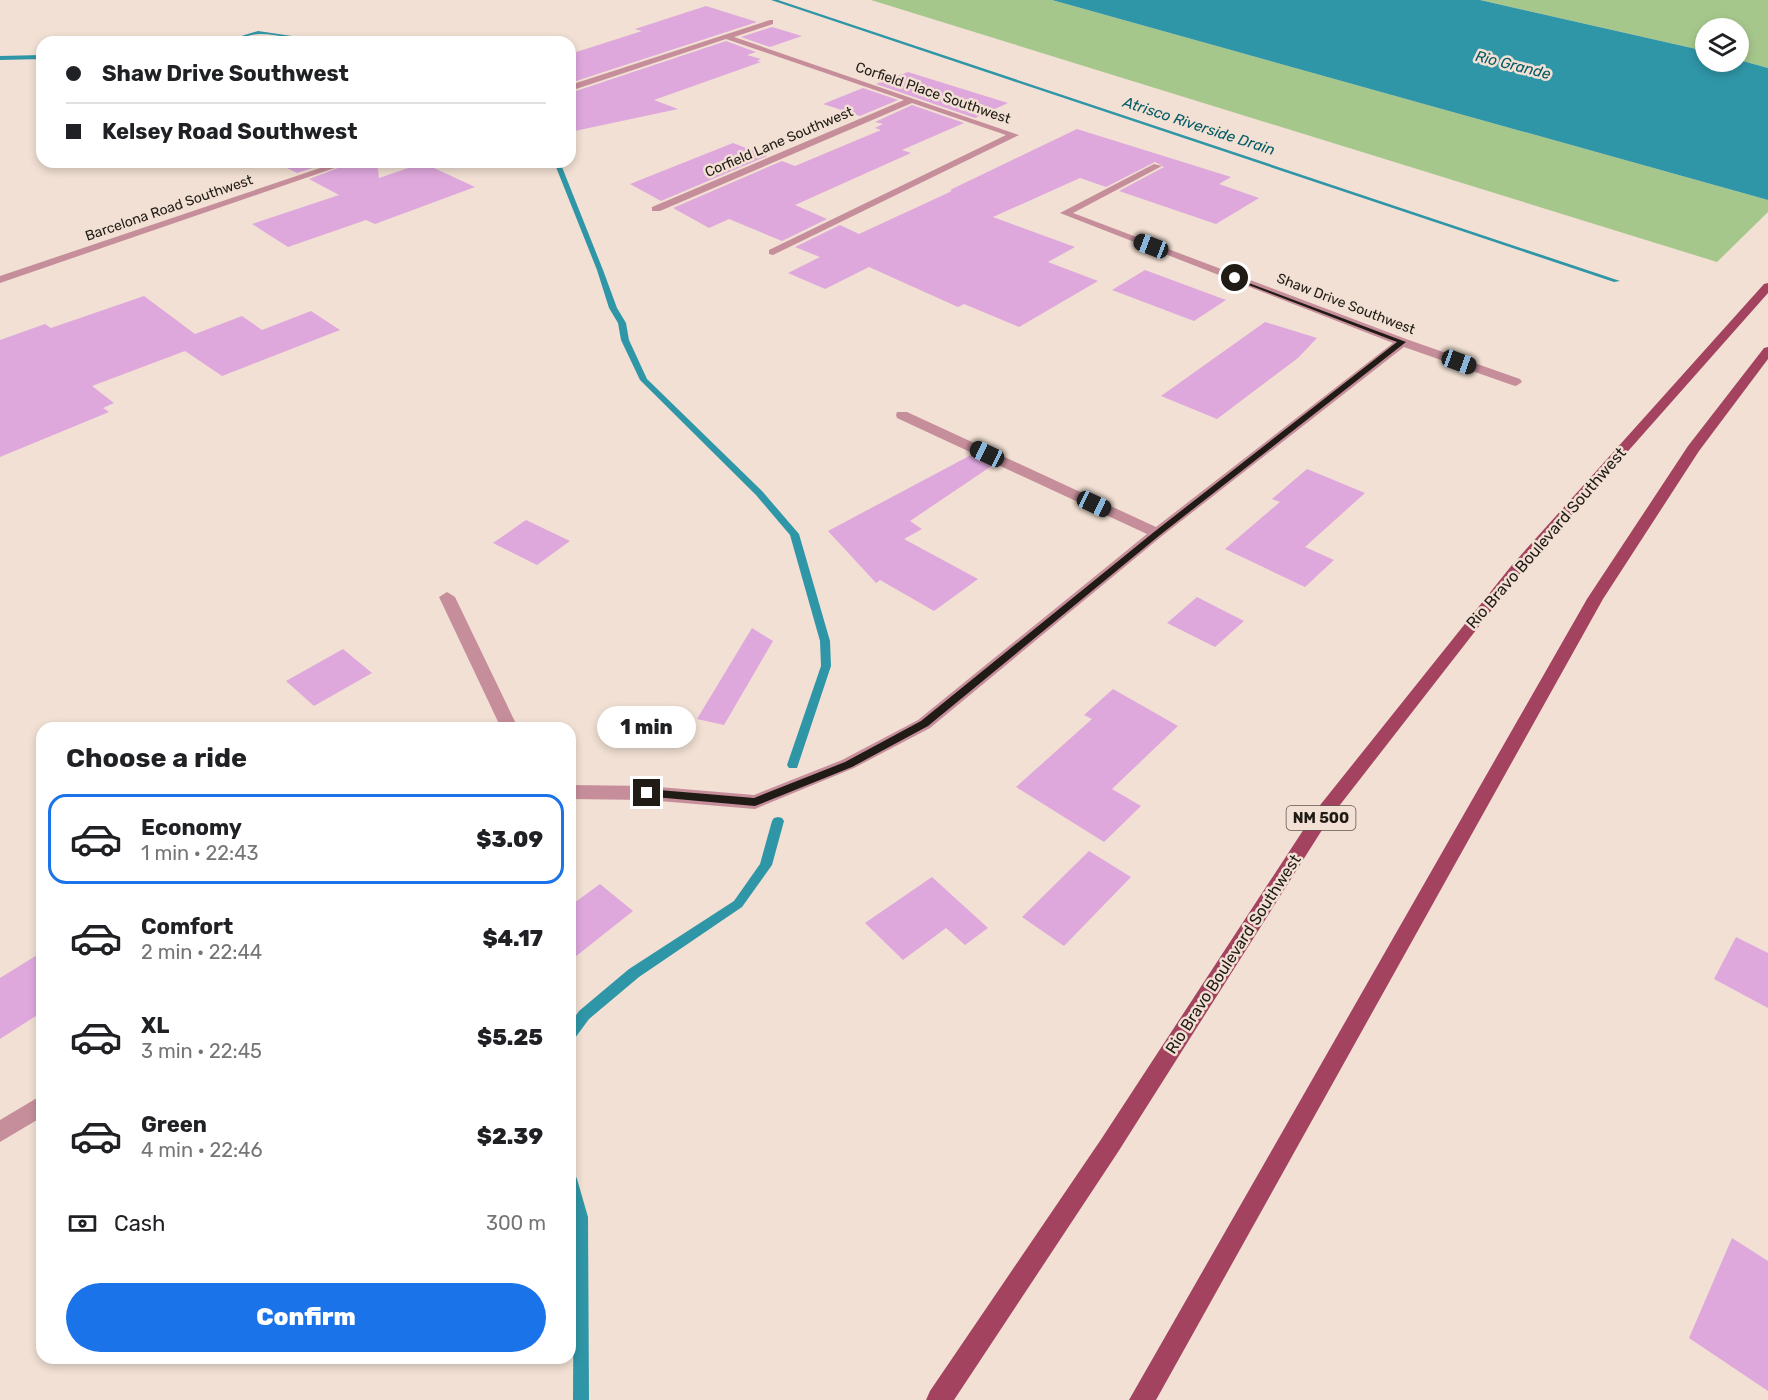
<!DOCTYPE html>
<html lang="en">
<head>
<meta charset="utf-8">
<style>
  :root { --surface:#fff; --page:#f2f2f2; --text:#202124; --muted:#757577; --line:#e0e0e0; --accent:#1a73e8 }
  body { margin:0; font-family:Rubik,sans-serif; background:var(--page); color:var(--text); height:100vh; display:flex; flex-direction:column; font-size:22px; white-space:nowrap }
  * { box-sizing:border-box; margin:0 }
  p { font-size:20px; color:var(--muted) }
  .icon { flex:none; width:33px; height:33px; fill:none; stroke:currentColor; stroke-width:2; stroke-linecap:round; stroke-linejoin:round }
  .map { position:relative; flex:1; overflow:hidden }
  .panel { position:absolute; left:36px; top:722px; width:540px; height:642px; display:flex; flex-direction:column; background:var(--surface); border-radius:18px; box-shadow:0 3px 9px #0003 }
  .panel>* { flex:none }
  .hud { position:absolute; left:36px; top:36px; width:540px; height:132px; border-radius:18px; box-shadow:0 3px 9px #0003; display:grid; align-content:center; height:132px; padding:0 30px; background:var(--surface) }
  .tools { position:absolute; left:1695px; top:18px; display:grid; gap:12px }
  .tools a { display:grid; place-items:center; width:54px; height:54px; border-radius:50%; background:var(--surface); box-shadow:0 3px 9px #0003; font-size:30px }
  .end { position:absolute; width:27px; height:27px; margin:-14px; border:8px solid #211b16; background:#fff; box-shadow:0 0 0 3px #fff }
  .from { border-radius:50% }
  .bubble { position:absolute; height:42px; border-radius:21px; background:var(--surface); box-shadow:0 3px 9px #0003; font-size:20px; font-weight:800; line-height:42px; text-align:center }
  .car { position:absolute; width:18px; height:36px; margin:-18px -9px; border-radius:8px; box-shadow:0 0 4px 2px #0007; background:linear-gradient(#222 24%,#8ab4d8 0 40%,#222 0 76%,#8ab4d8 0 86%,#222 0) }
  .hud b { display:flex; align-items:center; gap:21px; height:57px; font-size:22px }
  .hud b+b { border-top:2px solid var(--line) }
  .hud i { width:15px; height:15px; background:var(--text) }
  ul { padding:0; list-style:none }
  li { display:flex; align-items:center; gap:18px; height:90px; margin:0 12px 9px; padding:0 18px; border:3px solid transparent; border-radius:18px }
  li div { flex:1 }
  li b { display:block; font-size:22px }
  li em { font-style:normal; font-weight:800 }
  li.selected { border-color:var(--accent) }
  li>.icon { width:54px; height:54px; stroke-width:1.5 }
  h2 { padding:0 30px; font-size:27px; line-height:72px }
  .pay { display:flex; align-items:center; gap:15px; height:66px; padding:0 30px; font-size:22px }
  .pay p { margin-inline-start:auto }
  .action { display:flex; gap:12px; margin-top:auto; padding:12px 30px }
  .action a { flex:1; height:69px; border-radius:36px; background:var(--accent); color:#fff; font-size:24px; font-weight:800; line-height:69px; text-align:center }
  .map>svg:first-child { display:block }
  .green { fill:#a6c78c }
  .water { fill:#2f96a7 }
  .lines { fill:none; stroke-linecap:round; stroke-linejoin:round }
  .stream { fill:#2f96a7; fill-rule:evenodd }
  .building { fill:#dfa8dd }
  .minor { fill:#c68e9b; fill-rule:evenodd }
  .primary { fill:#a4435f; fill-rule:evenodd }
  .route { fill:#211b16 }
  .labels { text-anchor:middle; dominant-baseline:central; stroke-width:5; stroke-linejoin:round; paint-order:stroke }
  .far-street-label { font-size:14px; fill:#211b16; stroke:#f1e0d3 }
  .far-water-label { font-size:15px; font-style:italic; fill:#005a66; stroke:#f1e0d3 }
  .shield { fill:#f1e0d3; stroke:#5f564f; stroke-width:1.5 }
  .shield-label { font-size:15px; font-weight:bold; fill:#211b16 }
  .street-label { font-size:16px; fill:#211b16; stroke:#f1e0d3 }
</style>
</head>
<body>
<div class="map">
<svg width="1768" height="1400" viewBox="0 0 1768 1400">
  <rect width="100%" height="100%" fill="#f1e0d3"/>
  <!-- green -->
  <path class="green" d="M 871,0 L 1052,0 L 1768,200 L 1768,212 L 1717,262 Z
    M 1480,0 L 1768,0 L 1768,68 L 1739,60 L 1738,28 L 1706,28 L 1705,51 Z"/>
  <!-- water -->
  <path class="water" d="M 1052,0 L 1480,0 L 1705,51 L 1706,62 L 1739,60 L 1768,68 L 1768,200 Z"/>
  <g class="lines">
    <!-- stream -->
    <path class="stream" d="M 771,0 L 778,0 L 1620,281 L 1614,282 Z
      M 258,31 L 319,40 L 322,42 C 301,42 280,34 260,34 C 247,34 235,42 222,42 Z
      M 42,55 L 42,59 L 0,60 L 0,56 Z
      M 554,162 L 560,162 L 603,270 L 617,308 L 626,323 L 629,340 L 647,379 L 762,491 L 799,534 L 830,641 L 831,666 L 797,768 L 789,768 L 787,765 L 821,666 L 820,641 L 790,535 L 756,495 L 640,380 L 621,340 L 618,323 L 609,308 L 597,270 Z
      M 778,817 L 782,818 L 784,821 L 772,865 L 742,907 L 639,977 L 589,1019 L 575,1038 L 570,1040 L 570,1024 L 579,1011 L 629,969 L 734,901 L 760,864 L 772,821 L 774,818 Z
      M 570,1172 L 575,1174 L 577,1179 L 588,1217 L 589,1400 L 573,1400 L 574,1217 L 570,1204 Z"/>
  </g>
  <!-- building -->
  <path class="building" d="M 706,6 L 757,22 L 570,83 L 570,54 L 642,31 L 635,29 Z
    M 772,27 L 802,36 L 770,47 L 741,37 Z
    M 726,41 L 756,52 L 747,55 L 761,59 L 757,61 L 761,62 L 654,100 L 678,109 L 570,132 L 570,93 Z
    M 908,72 L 1008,103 L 975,118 L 876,84 Z
    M 863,88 L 898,100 L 860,116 L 823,104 Z
    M 912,105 L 964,123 L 902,150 L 911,153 L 795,205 L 827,219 L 782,241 L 729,219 L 709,228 L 673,208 L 782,161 L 795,166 L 881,130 L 875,128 L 883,124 L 875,122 Z
    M 1077,129 L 1231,177 L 1219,184 L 1259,198 L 1216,224 L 1119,191 L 1164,167 L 1155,162 L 1106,187 L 1080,178 L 993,217 L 1075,247 L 1048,262 L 1098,281 L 1019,327 L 964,304 L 958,307 L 869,267 L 825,289 L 788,273 L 820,257 L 795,247 L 840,225 L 859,234 L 952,191 L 950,190 Z
    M 733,143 L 767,156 L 661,201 L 630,184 Z
    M 275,162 L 331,162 L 297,173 Z
    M 354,162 L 377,162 L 379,178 L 423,163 L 475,187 L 375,224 L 366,220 L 288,247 L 252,224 L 339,195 L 309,179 Z
    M 1145,270 L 1226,300 L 1194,321 L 1112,290 Z
    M 144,296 L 195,334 L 242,316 L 262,330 L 311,311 L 340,330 L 222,376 L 185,351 L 92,386 L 114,403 L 103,408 L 109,412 L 0,457 L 0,340 L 45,324 L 51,328 Z
    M 1265,322 L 1317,338 L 1298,358 L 1217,419 L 1161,396 Z
    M 971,455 L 993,465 L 910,521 L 922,529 L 904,539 L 978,579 L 934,611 L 880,580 L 876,583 L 828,531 Z
    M 1307,469 L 1365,493 L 1305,547 L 1334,560 L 1305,587 L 1225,549 L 1280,502 L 1272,499 Z
    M 526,520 L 570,541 L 537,565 L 493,543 Z
    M 1197,597 L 1244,621 L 1215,647 L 1167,623 Z
    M 752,628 L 773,641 L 724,725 L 697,719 Z
    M 343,649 L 372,673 L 314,706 L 286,681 Z
    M 1113,689 L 1178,726 L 1112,789 L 1141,806 L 1104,842 L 1016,787 L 1092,719 L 1084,715 Z
    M 1089,851 L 1131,877 L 1064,946 L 1022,917 Z
    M 932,877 L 988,928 L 965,945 L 946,928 L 903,960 L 865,923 Z
    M 600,884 L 633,911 L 570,961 L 570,906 Z
    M 1736,937 L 1768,953 L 1768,1008 L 1714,979 Z
    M 42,952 L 42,1012 L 0,1039 L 0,978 Z
    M 1732,1238 L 1768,1261 L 1768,1391 L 1689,1338 Z"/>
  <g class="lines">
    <!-- minor -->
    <path class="minor" d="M 770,20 L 773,20 L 773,24 L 734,37 L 1019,135 L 773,255 L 769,254 L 769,250 L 1006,135 L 912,103 L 660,211 L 652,211 L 652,207 L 904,100 L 726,39 L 570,91 L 570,85 Z
      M 338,162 L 352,162 L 0,283 L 0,276 Z
      M 1154,164 L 1162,166 L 1073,213 L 1406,339 L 1520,379 L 1522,382 L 1516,386 L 1512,385 L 1404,347 L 1162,536 L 930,728 L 854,768 L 755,809 L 647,800 L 570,799 L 570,785 L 647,786 L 754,795 L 842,760 L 918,720 L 1147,534 L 897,418 L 896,415 L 897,412 L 907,412 L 1156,527 L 1393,343 L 1060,213 Z
      M 447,592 L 455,597 L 518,728 L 501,728 L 439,597 Z
      M 42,1095 L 42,1117 L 0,1142 L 0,1120 Z"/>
    <!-- primary -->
    <path class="primary" d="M 1768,283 L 1768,293 L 1522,571 L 1329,819 L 1118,1152 L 954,1400 L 926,1400 L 930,1391 L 1102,1138 L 1317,809 L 1512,565 L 1764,284 Z
      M 1768,347 L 1768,359 L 1699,451 L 1603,599 L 1156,1400 L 1129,1400 L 1587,599 L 1688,446 L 1764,348 Z"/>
  </g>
  <!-- route -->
  <path class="route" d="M 1233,277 L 1406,342 L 1160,535 L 928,726 L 852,767 L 755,806 L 643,796 L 643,790 L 647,789 L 754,798 L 845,762 L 921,721 L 1154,532 L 1397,342 L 1233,279 Z"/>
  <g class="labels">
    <!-- far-street labels -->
    <g class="far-street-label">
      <text transform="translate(933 93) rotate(19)">Corfield Place Southwest</text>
      <text transform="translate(779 142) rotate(-23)">Corfield Lane Southwest</text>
      <text transform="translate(169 208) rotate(-19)">Barcelona Road Southwest</text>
      <text transform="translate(1346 304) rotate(21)">Shaw Drive Southwest</text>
    </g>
    <!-- far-water labels -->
    <g class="far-water-label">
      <text transform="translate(1513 65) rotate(14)">Rio Grande</text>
      <text transform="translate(1199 126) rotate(18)">Atrisco Riverside Drain</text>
    </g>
    <!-- shield labels -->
    <rect class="shield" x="1286.5" y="806" width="69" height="24" rx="4.5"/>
    <g class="shield-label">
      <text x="1321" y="818">NM 500</text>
    </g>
    <!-- street labels -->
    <g class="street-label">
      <text transform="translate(1546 538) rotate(-49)">Rio Bravo Boulevard Southwest</text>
      <text transform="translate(1233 954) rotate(-57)">Rio Bravo Boulevard Southwest</text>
    </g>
  </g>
</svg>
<div class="tools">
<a><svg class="icon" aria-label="layers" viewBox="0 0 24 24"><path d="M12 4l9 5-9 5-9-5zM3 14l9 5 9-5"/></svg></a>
</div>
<i class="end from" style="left:1235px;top:278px"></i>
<i class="end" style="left:647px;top:793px"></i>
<div class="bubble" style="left:597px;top:706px;width:99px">1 min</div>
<i class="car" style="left:1151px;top:246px;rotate:291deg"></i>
<i class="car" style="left:1459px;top:362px;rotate:110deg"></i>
<i class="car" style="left:987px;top:454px;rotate:295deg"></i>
<i class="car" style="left:1094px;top:504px;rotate:115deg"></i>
<div class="hud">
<b><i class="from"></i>Shaw Drive Southwest</b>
<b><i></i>Kelsey Road Southwest</b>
</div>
<section class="panel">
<h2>Choose a ride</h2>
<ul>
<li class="selected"><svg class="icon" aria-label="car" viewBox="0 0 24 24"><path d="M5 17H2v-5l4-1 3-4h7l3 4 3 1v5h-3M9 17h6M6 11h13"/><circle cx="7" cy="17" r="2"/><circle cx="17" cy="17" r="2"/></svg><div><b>Economy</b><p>1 min · 22:43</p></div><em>$3.09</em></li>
<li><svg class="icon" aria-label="car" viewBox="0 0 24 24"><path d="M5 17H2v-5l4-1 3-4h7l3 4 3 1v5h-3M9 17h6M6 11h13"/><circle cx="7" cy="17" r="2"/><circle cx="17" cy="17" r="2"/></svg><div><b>Comfort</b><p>2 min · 22:44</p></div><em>$4.17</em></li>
<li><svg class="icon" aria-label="car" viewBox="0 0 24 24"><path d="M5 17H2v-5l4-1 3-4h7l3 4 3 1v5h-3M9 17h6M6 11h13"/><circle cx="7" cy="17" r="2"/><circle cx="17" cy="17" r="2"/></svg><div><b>XL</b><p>3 min · 22:45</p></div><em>$5.25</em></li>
<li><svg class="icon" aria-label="car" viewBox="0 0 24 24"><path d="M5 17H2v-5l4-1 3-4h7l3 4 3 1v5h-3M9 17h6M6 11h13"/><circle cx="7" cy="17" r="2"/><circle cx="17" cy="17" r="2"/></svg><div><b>Green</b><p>4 min · 22:46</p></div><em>$2.39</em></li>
</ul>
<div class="pay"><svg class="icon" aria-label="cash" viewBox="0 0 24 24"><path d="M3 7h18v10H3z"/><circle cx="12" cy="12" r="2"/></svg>Cash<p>300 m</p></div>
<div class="action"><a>Confirm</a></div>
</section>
</div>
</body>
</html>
